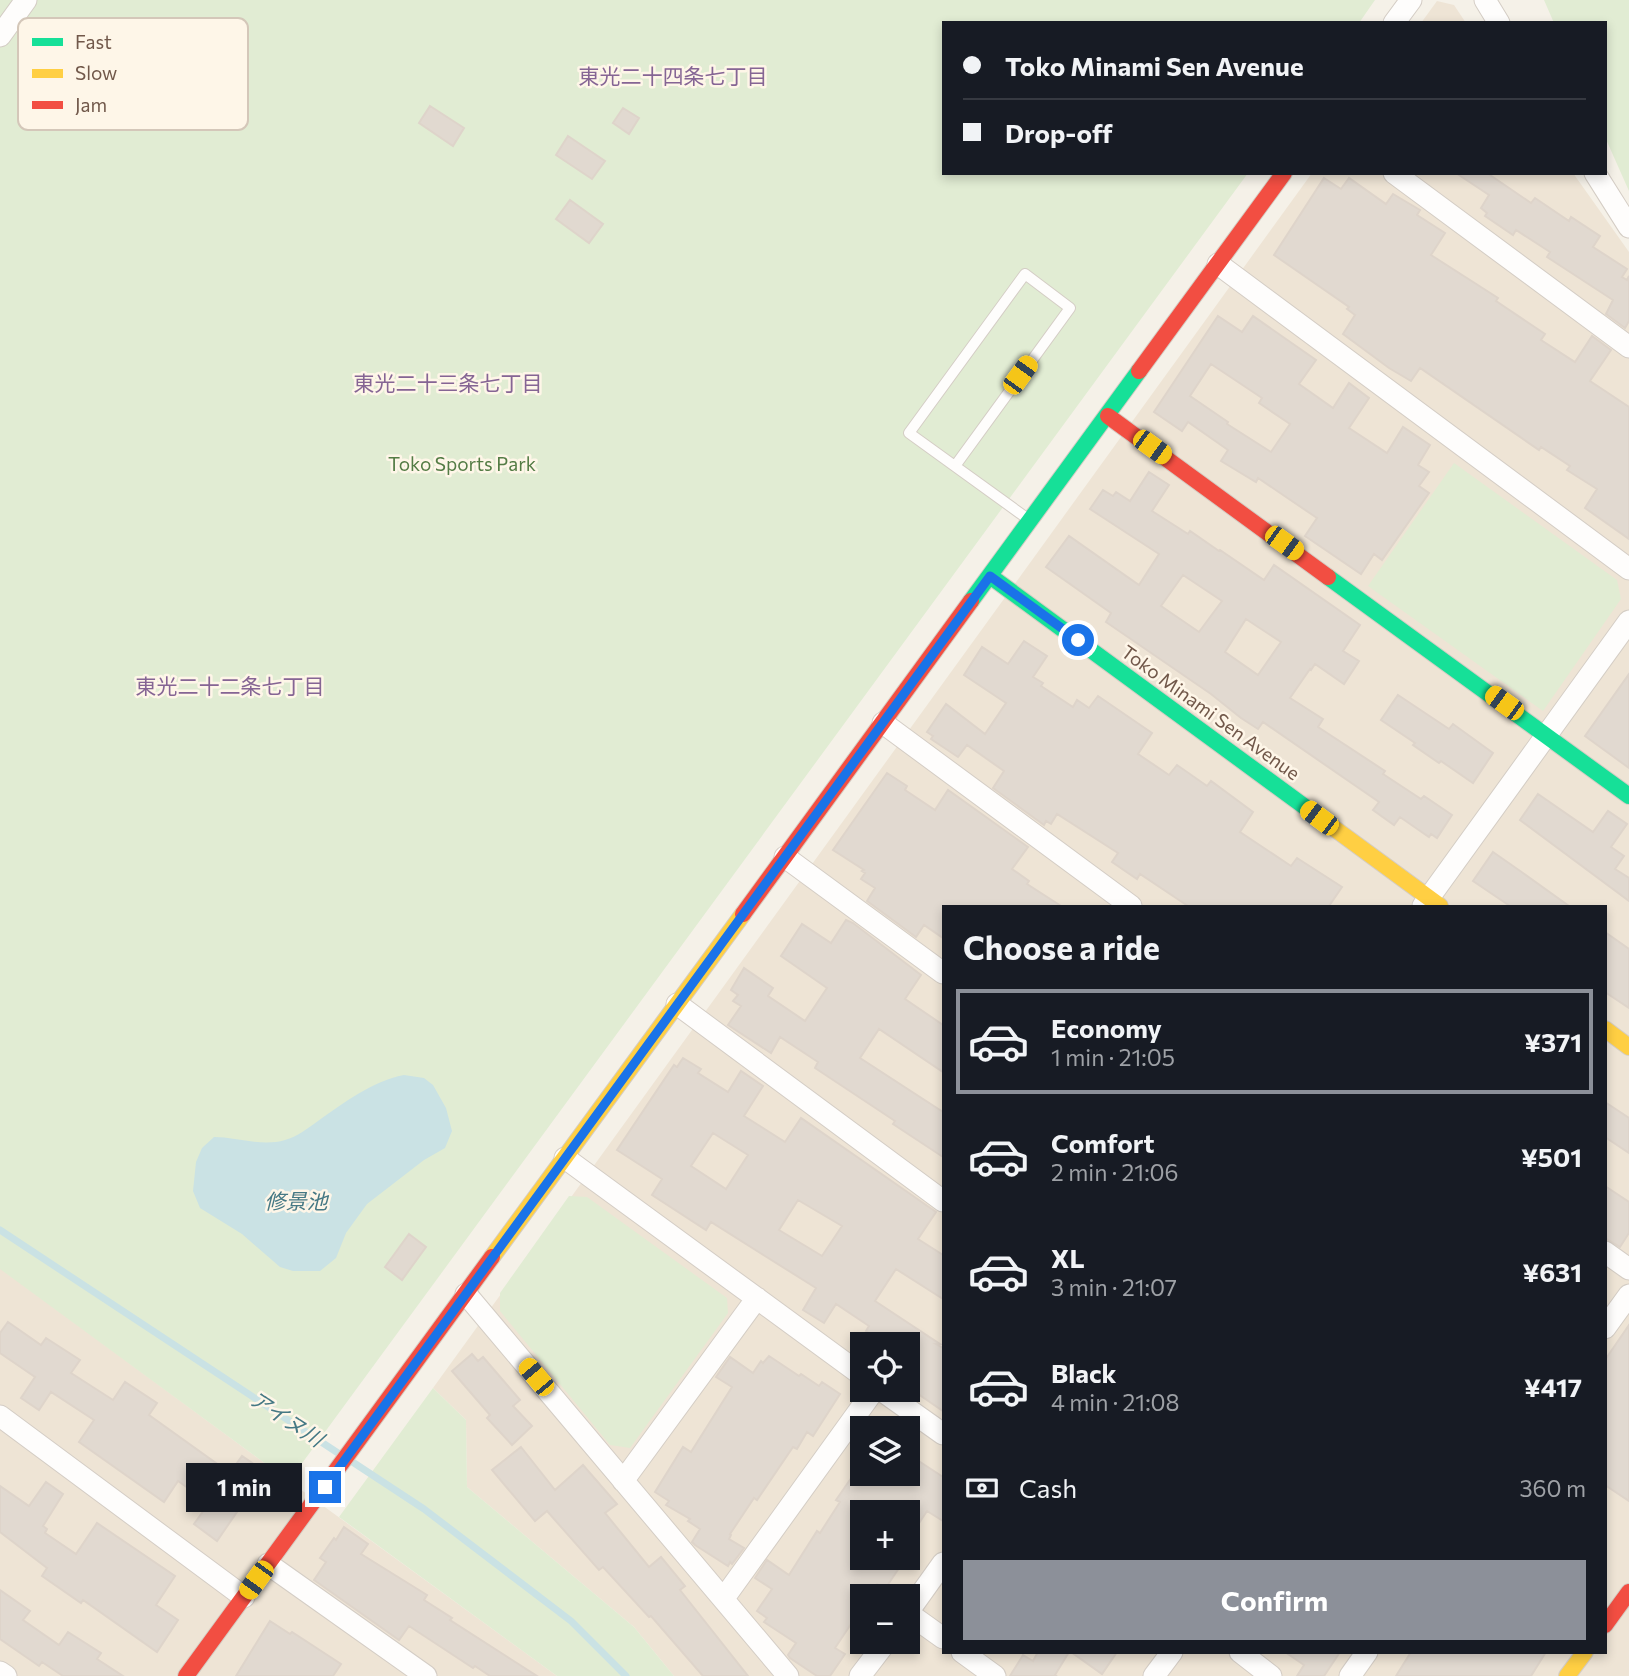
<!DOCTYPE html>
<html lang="en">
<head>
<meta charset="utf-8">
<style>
  :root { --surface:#171b24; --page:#20242c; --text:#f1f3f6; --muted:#9ea1a6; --line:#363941; --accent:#8c9099 }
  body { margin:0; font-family:Commissioner,"Noto Sans JP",sans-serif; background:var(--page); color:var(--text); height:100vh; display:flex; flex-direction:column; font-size:26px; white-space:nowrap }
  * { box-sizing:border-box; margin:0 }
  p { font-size:23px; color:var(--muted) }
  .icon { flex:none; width:38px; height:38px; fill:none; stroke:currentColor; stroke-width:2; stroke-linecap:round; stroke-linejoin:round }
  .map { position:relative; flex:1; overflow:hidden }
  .side { position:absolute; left:942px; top:905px; width:665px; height:749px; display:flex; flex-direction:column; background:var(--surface); border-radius:0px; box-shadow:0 4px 10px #0003 }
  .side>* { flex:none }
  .hud { position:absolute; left:942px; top:21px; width:665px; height:154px; border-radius:0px; box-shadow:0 4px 10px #0003; display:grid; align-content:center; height:154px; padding:0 21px; background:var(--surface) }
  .fabs { position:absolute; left:850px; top:1332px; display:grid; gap:14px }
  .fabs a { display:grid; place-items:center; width:70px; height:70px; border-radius:0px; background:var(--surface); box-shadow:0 4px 10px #0003; font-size:35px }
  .end { position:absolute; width:32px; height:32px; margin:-16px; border:9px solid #1a73e8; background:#fff; box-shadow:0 0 0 4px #fff }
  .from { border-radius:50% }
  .bubble { position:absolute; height:49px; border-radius:0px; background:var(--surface); box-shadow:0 4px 10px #0003; font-size:23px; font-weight:700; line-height:49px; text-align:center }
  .car { position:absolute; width:21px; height:42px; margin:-21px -10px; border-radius:9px; box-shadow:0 0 5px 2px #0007; background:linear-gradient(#f5c518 24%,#345 0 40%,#f5c518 0 76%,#345 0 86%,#f5c518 0) }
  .hud b { display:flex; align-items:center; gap:24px; height:66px; font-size:26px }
  .hud b+b { border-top:2px solid var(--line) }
  .hud i { width:18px; height:18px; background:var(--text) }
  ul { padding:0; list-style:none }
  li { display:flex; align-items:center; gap:21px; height:105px; margin:0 14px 10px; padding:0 7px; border:4px solid transparent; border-radius:0px }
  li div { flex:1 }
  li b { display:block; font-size:26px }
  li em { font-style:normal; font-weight:700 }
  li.current { border-color:var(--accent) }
  li>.icon { width:63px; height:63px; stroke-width:1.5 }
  h2 { padding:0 21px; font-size:32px; line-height:84px }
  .pay { display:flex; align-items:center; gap:18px; height:77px; padding:0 21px; font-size:26px }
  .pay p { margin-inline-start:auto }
  .primary-button { display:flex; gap:14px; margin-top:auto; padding:14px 21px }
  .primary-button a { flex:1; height:80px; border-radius:0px; background:var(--accent); color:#fff; font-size:28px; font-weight:700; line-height:80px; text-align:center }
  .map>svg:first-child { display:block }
  .residential { fill:#eee4d5; fill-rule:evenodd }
  .green { fill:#e1ecd3 }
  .water { fill:#cae2e4 }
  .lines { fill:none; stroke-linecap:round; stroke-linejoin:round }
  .stream { stroke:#cae2e4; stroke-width:7 }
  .building { fill:#e1d9d0; stroke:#ded4ca; stroke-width:2; fill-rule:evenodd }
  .lane-casing { stroke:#d4cdc5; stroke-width:12 }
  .street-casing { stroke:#d4cdc5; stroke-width:23 }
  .fast-casing { stroke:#d4cdc4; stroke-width:18 }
  .slow-casing { stroke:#d4cdc4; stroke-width:18 }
  .jam-casing { stroke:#d4cdc4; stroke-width:18 }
  .lane { stroke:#fefdfc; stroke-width:10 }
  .street { stroke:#fefdfc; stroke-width:21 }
  .fast { stroke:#16e098; stroke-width:16 }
  .slow { stroke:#ffcf43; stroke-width:16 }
  .jam { stroke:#f24e42; stroke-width:16 }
  .route { stroke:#1a73e8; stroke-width:9 }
  .labels { text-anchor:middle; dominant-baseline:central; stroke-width:5; stroke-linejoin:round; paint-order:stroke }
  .park-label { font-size:19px; fill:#547c45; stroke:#fef6e8 }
  .street-label { font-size:19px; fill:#71584a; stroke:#fef6e8 }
  .neighbourhood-label { font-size:21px; fill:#856594; stroke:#fef6e8 }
  .water-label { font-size:21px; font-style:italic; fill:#457884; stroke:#fef6e8 }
  .key { fill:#fef6e8; stroke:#d4c7b9; stroke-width:2 }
  .key-label { font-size:19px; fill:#71584a }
</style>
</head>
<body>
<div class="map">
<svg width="1629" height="1676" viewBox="0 0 1629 1676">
  <rect width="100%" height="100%" fill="#f5f1e8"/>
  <!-- residential -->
  <path class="residential" d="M 1437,1 L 1454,5 L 1466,23 L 1421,23 Z
    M 1312,173 L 1573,173 L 1629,252 L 1629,1676 L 674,1676 L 634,1627 L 467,1487 L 466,1420 L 433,1388 ZM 943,906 L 1605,906 L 1605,1652 L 943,1652 ZM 863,1344 L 908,1344 L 908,1390 L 863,1390 ZM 863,1428 L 908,1428 L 908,1474 L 863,1474 ZM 863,1512 L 908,1512 L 908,1558 L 863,1558 ZM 863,1596 L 908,1596 L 908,1642 L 863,1642 Z
    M 0,1268 L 289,1481 L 557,1676 L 0,1676 Z"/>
  <!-- green -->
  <path class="green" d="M 0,0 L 1375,0 L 1359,23 L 943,23 L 943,173 L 1248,173 L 289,1481 L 0,1269 Z
    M 1544,0 L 1629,0 L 1629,191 L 1605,137 L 1605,23 L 1554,23 Z
    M 1454,463 L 1617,580 L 1621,599 L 1543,711 L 1368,586 Z
    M 569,1196 L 587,1197 L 727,1298 L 728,1313 L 630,1448 L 610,1445 L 500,1311 L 500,1293 Z
    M 433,1388 L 466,1420 L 467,1487 L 634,1627 L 674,1676 L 557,1676 L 339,1517 Z"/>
  <!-- water -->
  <path class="water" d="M 404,1075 L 424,1078 L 433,1085 L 446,1108 L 452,1131 L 445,1148 L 424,1160 L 367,1204 L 346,1233 L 336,1258 L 320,1271 L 293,1271 L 280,1267 L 242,1234 L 200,1208 L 193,1191 L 196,1162 L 202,1148 L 214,1137 C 237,1137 262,1147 285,1140 C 297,1137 308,1128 318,1121 C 344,1103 372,1081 404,1075 Z"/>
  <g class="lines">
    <!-- stream -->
    <path class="stream" d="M 0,1230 L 341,1455
      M 351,1461 L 424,1509 L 571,1621 L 626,1676"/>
  </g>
  <!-- building -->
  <path class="building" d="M 430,106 L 464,128 L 453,146 L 419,123 Z
    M 623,108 L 639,118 L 629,134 L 613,123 Z
    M 568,136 L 605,161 L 592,179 L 556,155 Z
    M 1456,173 L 1487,173 L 1531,203 L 1535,198 L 1569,221 L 1571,217 L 1600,236 L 1593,247 L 1627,269 L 1622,277 L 1627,280 L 1629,276 L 1629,321 L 1625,328 L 1606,314 L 1613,300 L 1547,257 L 1550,252 L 1516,230 L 1513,235 L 1485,216 L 1487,213 L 1481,208 L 1489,195 Z
    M 1324,178 L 1341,189 L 1349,178 L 1386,204 L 1393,194 L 1420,210 L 1417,215 L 1445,233 L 1431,255 L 1498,298 L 1496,301 L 1545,334 L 1541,340 L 1575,362 L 1592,336 L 1611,350 L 1590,381 L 1629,407 L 1629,539 L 1585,508 L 1597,489 L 1567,470 L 1570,466 L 1541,447 L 1539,450 L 1420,368 L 1411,381 L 1389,368 L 1343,334 L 1355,315 L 1347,309 L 1349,307 L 1274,255 Z
    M 570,200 L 603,224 L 589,243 L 556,219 Z
    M 1218,316 L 1242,332 L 1253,316 L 1316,360 L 1299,384 L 1333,408 L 1349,383 L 1369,398 L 1349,428 L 1387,453 L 1403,427 L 1430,445 L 1418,465 L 1429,472 L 1419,486 L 1429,493 L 1382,560 L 1374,554 L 1361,574 L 1305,536 L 1317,518 L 1258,478 L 1256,482 L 1221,461 L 1228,450 L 1188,422 L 1182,431 L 1154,412 ZM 1211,364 L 1262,398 L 1259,403 L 1290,424 L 1271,452 L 1227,424 L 1228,422 L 1190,396 Z
    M 1149,472 L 1169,485 L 1152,511 L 1188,534 L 1190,531 L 1219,551 L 1220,550 L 1264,580 L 1274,565 L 1360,625 L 1343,651 L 1359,661 L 1344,684 L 1315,664 L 1311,670 L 1310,669 L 1290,698 L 1323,719 L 1318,727 L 1385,771 L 1383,774 L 1421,799 L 1424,796 L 1452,815 L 1437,838 L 1431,834 L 1429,837 L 1400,817 L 1394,825 L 1373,810 L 1379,802 L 1263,722 L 1258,729 L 1241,718 L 1211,694 L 1106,622 L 1111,613 L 1046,567 L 1069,536 L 1139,585 L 1159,554 L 1090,509 L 1103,490 L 1113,496 L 1116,492 L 1130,501 ZM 1183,575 L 1222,601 L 1199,632 L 1161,606 ZM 1246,619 L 1281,642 L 1258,675 L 1225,652 Z
    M 1024,641 L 1047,656 L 1033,677 L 1043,683 L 1041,686 L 1073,707 L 1077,700 L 1089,708 L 1098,696 L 1152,733 L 1138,754 L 1169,775 L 1177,765 L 1207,786 L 1211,781 L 1253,812 L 1240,832 L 1291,866 L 1297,858 L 1342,887 L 1329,906 L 1188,906 L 1140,874 L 1137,879 L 1112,862 L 1118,853 L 1057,814 L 1051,824 L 1046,821 L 1044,825 L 993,788 L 1004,771 L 967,745 L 958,757 L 931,739 L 933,736 L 927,732 L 946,704 L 985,734 L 1006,703 L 964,675 L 982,647 L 1008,664 Z
    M 1629,674 L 1629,768 L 1585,736 Z
    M 1398,695 L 1449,729 L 1453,724 L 1493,753 L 1473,783 L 1441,761 L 1439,763 L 1413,745 L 1415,743 L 1381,720 Z
    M 887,773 L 907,786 L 905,790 L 935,810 L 948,790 L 1028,847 L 1012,869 L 1029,881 L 1027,884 L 1061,906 L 943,906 L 943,938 L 924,925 L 916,937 L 867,901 L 875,888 L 861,879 L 865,873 L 862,871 L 864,870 L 833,850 Z
    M 1538,794 L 1593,832 L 1608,811 L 1627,824 L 1611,847 L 1624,856 L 1615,869 L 1629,878 L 1629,901 L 1520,820 Z
    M 1493,852 L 1523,873 L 1569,906 L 1510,906 L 1473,881 Z
    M 846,920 L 853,923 L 921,975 L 905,999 L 943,1025 L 943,1072 L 879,1029 L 860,1058 L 943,1112 L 943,1157 L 893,1124 L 895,1121 L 815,1068 L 818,1062 L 780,1037 L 771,1053 L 728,1025 L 741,1006 L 733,1001 L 738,995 L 731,990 L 744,968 L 773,988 L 768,996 L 805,1021 L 827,988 L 781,956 L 802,924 L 831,943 Z
    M 1605,932 L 1629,949 L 1629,1008 L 1605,992 Z
    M 683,1058 L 701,1069 L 698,1073 L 728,1092 L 741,1071 L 763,1086 L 744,1116 L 785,1142 L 801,1118 L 936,1212 L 918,1239 L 943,1255 L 943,1299 L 896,1269 L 875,1301 L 940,1344 L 936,1344 L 943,1348 L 943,1411 L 908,1387 L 908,1344 L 885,1344 L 866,1331 L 869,1326 L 836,1304 L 824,1323 L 803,1310 L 816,1288 L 711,1222 L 706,1230 L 652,1195 L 662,1179 L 617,1150 L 674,1065 L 677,1067 ZM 713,1133 L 748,1155 L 726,1189 L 691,1166 ZM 798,1200 L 842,1226 L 822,1256 L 779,1230 Z
    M 1605,1102 L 1629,1118 L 1629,1153 L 1605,1137 Z
    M 1605,1186 L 1629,1202 L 1629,1233 L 1620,1247 L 1605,1238 Z
    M 409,1234 L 426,1247 L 402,1280 L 385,1267 Z
    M 8,1322 L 41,1345 L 46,1338 L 80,1360 L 71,1373 L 113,1400 L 125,1382 L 157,1403 L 149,1415 L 230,1473 L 242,1456 L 277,1480 L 259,1505 L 248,1496 L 217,1541 L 194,1524 L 209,1503 L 178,1481 L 164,1502 L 79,1442 L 94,1420 L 51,1392 L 39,1410 L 21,1398 L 35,1377 L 0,1353 L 0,1333 Z
    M 1629,1325 L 1629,1501 L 1605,1485 L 1605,1360 Z
    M 472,1354 L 478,1361 L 483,1357 L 520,1400 L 513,1406 L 532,1426 L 512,1445 L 487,1418 L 490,1415 L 452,1371 Z
    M 769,1356 L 799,1376 L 801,1374 L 819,1386 L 822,1382 L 840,1394 L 813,1436 L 807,1432 L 797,1449 L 793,1447 L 757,1500 L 754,1498 L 730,1534 L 731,1535 L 729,1539 L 744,1548 L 732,1564 L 730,1562 L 728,1566 L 695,1545 L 692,1542 L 700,1529 L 688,1521 L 690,1519 L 666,1505 L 669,1501 L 655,1492 L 683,1447 L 691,1452 L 732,1387 L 716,1377 L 730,1357 L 753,1373 L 761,1361 L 763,1363 Z
    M 521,1447 L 555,1490 L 583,1465 L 617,1504 L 605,1513 L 649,1567 L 661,1557 L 685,1586 L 680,1590 L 748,1676 L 703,1676 L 651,1616 L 649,1617 L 603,1567 L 599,1570 L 547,1511 L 535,1521 L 492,1470 Z
    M 908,1454 L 943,1477 L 943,1521 L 927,1511 L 908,1540 L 908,1512 L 863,1512 L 863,1558 L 883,1558 L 899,1568 L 885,1589 L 877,1584 L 869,1596 L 863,1596 L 863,1606 L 835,1648 L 845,1654 L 830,1676 L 817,1676 L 790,1658 L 788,1655 L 796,1643 L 764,1622 L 767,1618 L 757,1611 L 772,1589 L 755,1578 L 767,1560 L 789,1575 L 817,1531 L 820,1533 L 840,1502 L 836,1500 L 854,1474 L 908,1474 Z
    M 46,1482 L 63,1494 L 43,1526 L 47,1529 L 45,1533 L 76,1554 L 97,1523 L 175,1576 L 156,1605 L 178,1620 L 157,1652 L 83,1600 L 81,1603 L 42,1576 L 47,1568 L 0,1532 L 0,1486 L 29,1506 Z
    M 344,1527 L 368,1544 L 361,1554 L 427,1595 L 424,1600 L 452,1618 L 450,1620 L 537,1676 L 490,1676 L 475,1666 L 473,1668 L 409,1626 L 399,1640 L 314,1580 L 326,1562 L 320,1558 L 334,1538 L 336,1540 Z
    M 0,1590 L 30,1611 L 23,1620 L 59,1645 L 68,1632 L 101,1653 L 97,1659 L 123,1676 L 63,1676 L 42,1662 L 39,1666 L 0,1639 Z
    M 270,1621 L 290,1634 L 292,1632 L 341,1664 L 333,1676 L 236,1676 Z
    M 1038,1652 L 1069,1652 L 1055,1675 L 1057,1676 L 1010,1676 L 1023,1655 L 1033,1661 Z
    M 1071,1652 L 1117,1652 L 1102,1674 Z
    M 1285,1652 L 1340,1652 L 1324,1676 L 1297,1676 L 1304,1665 Z
    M 1411,1652 L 1546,1652 L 1531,1676 L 1396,1676 Z"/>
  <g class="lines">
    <!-- lane casing -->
    <g class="lane-casing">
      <path id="lane" d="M 955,466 L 1070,308 L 1025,274 L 909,433 L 1028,519"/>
    </g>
    <!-- street casing -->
    <g class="street-casing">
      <path id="street" d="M 1485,0 L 1499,23
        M 1394,23 L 1411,0
        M 0,36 L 26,0
        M 1394,173 L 1629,347
        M 1595,173 L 1629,227
        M 1218,264 L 1629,569
        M 883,723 L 1131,906
        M 785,857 L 943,973
        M 1423,906 L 1629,621
        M 677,1004 L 943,1201
        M 565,1158 L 863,1376
        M 1605,1252 L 1629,1269
        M 466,1294 L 788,1676
        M 1605,1328 L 1629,1295
        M 881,1390 L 943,1434
        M 0,1416 L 244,1597
        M 623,1481 L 757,1298
        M 268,1564 L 426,1676
        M 724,1598 L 874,1390
        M 908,1612 L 943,1563
        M 908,1613 L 943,1638
        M 962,1652 L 995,1676
        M 1240,1652 L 1271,1676
        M 0,1672 L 6,1676
        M 860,1676 L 886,1642
        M 1154,1676 L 1172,1652
        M 1350,1676 L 1367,1652"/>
    </g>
    <!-- fast casing -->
    <g class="fast-casing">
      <path id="fast" d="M 990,576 L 1316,815
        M 1328,577 L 1629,796
        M 971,601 L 1139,371"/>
    </g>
    <!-- slow casing -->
    <g class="slow-casing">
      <path id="slow" d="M 1316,815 L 1440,906
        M 1605,1029 L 1629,1047
        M 492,1257 L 743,914
        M 1567,1676 L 1585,1652"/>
    </g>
    <!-- jam casing -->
    <g class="jam-casing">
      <path id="jam" d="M 1139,371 L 1284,173
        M 1108,416 L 1328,577
        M 743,914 L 971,601
        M 1605,1625 L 1629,1592
        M 186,1676 L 492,1257"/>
    </g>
    <!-- lane -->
    <use href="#lane" class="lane"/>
    <!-- street -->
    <use href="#street" class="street"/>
    <!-- fast -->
    <use href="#fast" class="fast"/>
    <!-- slow -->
    <use href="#slow" class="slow"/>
    <!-- jam -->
    <use href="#jam" class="jam"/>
  </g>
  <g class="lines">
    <!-- route -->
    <path class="route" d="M 325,1487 L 990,576 L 1078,640"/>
  </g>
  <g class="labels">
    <!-- park labels -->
    <g class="park-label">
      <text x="462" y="463">Toko Sports Park</text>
    </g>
    <!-- street labels -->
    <g class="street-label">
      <text transform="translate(1211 712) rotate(36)">Toko Minami Sen Avenue</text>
    </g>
    <!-- neighbourhood labels -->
    <g class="neighbourhood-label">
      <text x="673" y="75">東光二十四条七丁目</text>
      <text x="448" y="382">東光二十三条七丁目</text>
      <text x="230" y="685">東光二十二条七丁目</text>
    </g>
    <!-- water labels -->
    <g class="water-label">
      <text x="296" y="1200">修景池</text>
      <text transform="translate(287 1418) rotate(33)">アイヌ川</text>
    </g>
  </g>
  <!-- legend -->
  <rect x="18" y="18" width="230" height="112" rx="10" class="key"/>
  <rect x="32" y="38" width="31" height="8" fill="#16e098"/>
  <rect x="32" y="69" width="31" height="9" fill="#ffcf43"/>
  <rect x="32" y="101" width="31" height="8" fill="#f24e42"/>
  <g class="key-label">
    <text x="75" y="49">Fast</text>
    <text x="75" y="80">Slow</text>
    <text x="75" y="112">Jam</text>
  </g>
</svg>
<div class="fabs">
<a><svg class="icon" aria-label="locate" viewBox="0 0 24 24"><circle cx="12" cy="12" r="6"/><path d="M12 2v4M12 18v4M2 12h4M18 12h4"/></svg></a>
<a><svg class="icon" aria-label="layers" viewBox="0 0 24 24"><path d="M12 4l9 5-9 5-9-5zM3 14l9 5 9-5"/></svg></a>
<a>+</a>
<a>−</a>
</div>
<i class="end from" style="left:1078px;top:640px"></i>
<i class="end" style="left:325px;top:1487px"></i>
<div class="bubble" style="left:186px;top:1463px;width:116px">1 min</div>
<i class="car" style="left:1020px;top:375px;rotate:36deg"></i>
<i class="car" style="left:1152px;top:447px;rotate:126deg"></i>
<i class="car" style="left:1284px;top:543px;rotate:126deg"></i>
<i class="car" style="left:1504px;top:703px;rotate:306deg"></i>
<i class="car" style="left:1319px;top:818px;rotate:307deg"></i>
<i class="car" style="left:536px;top:1377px;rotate:320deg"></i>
<i class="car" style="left:256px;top:1580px;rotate:216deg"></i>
<div class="hud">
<b><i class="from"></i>Toko Minami Sen Avenue</b>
<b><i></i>Drop-off</b>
</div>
<section class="side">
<h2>Choose a ride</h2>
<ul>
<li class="current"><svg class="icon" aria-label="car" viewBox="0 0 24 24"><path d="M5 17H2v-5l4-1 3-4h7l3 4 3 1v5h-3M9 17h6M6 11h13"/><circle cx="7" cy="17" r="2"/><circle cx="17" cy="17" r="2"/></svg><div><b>Economy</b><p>1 min · 21:05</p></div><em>¥371</em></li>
<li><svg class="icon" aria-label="car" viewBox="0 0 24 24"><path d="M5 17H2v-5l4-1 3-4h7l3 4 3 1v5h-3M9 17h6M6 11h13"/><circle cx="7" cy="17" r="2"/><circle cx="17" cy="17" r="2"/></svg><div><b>Comfort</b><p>2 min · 21:06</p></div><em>¥501</em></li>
<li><svg class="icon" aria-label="car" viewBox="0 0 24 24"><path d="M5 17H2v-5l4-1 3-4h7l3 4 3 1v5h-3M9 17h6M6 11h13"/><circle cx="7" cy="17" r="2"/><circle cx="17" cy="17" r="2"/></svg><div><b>XL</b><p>3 min · 21:07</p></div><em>¥631</em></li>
<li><svg class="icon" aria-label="car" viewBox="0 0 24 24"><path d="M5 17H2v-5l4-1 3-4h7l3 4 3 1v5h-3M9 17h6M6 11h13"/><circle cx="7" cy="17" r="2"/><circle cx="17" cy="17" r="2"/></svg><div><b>Black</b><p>4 min · 21:08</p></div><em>¥417</em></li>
</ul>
<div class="pay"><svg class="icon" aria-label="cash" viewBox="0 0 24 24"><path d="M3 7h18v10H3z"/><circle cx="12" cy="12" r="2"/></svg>Cash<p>360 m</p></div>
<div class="primary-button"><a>Confirm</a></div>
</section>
</div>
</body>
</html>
